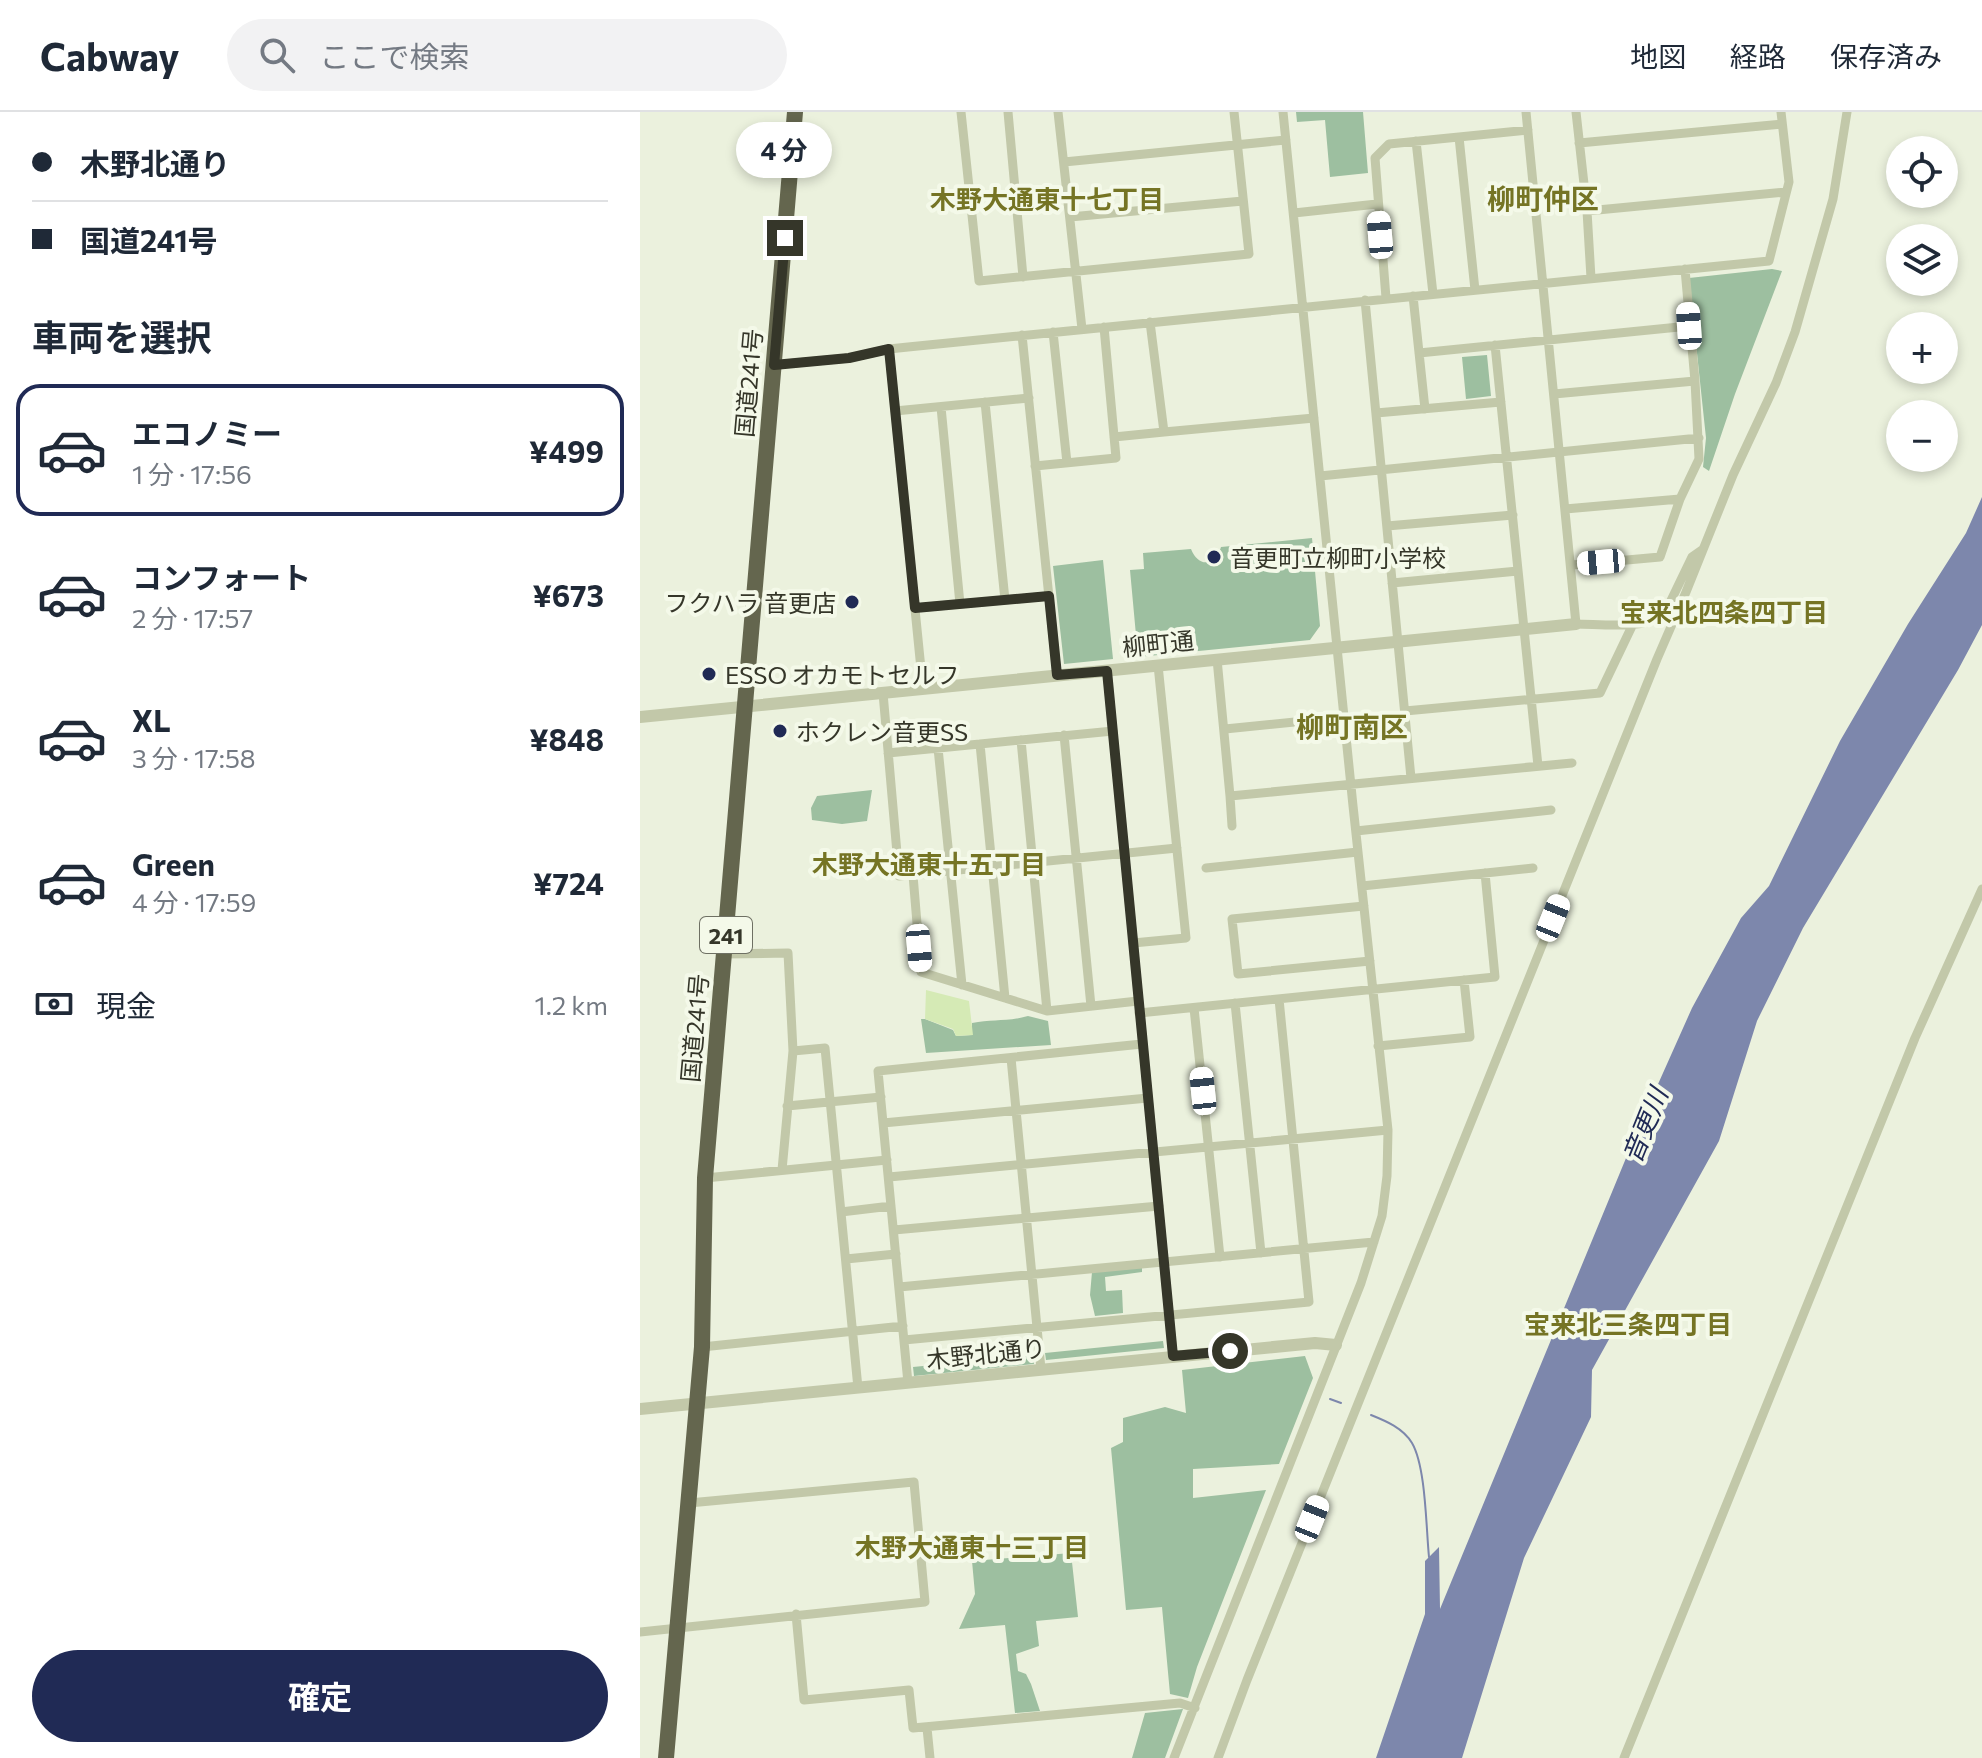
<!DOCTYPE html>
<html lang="ja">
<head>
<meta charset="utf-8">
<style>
  :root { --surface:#fff; --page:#f2f2f3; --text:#1f2937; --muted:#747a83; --line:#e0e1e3; --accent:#202a55 }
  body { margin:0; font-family:Commissioner,"Noto Sans JP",sans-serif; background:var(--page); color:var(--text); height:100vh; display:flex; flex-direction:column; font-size:30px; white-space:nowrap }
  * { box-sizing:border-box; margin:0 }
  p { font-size:26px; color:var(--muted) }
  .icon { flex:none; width:44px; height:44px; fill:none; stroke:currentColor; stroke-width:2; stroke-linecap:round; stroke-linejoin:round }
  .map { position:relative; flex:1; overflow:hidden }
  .details { display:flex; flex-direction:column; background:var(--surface); width:640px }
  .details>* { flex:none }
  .banner { display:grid; align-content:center; height:176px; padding:0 32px; background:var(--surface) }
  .controls { position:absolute; left:1246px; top:24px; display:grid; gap:16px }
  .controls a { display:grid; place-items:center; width:72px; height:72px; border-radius:50%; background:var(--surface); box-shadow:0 4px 12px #0003; font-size:40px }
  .end { position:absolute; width:36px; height:36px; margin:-18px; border:10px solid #353629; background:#fff; box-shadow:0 0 0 4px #fff }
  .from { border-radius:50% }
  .bubble { position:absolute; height:56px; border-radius:28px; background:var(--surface); box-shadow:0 4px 12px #0003; font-size:26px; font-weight:700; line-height:56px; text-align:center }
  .car { position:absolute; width:24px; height:48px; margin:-24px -12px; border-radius:10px; box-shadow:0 0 6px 2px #0007; background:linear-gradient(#fff 24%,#345 0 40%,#fff 0 76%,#345 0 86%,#fff 0) }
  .banner b { display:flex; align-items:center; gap:28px; height:76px; font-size:30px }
  .banner b+b { border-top:2px solid var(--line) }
  .banner i { width:20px; height:20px; background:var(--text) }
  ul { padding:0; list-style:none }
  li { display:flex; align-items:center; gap:24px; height:132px; margin:0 16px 12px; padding:0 16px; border:4px solid transparent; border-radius:24px }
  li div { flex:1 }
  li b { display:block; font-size:30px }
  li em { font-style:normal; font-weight:700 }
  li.selected { border-color:var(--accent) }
  li>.icon { width:72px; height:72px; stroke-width:1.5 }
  h2 { padding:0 32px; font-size:36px; line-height:96px }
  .pay { display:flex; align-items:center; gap:20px; height:88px; padding:0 32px; font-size:30px }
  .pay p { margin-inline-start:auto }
  .primary-button { display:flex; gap:16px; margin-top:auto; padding:16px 32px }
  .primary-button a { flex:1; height:92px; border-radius:48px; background:var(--accent); color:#fff; font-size:32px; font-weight:700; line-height:92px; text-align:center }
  header { display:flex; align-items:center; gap:48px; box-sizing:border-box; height:112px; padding:0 40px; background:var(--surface); border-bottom:2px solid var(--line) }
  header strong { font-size:38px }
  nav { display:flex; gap:44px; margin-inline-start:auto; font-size:28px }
  .search { width:560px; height:72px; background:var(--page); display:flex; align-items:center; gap:20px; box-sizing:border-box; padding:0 28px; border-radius:44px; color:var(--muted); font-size:30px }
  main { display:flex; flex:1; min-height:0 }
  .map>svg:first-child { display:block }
  .green { fill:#9dbfa0 }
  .sand { fill:#d5eab5 }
  .water { fill:#7d87ac }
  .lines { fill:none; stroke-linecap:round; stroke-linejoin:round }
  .stream { stroke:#7d87ac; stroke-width:2 }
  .minor { stroke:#c2c8a9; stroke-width:9 }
  .tertiary { stroke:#c2c8a9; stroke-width:12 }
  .trunk { stroke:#64664e; stroke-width:16 }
  .route { stroke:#353629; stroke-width:10 }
  .poi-dot { fill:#202a55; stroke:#f4f9e9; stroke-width:3 }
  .labels { text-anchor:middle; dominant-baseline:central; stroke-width:8; stroke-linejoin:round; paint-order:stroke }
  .shield { fill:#f4f9e9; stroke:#6e7063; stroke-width:2 }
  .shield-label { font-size:22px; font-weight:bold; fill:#353629 }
  .street-label { font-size:24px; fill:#353629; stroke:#f4f9e9 }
  .poi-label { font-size:24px; fill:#353629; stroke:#f4f9e9; text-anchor:start }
  .neighbourhood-label { font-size:26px; font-weight:bold; fill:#757424; stroke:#f4f9e9 }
  .water-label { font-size:26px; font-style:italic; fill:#202a55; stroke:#f4f9e9 }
  .quarter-label { font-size:28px; font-weight:bold; fill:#757424; stroke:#f4f9e9 }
</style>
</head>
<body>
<header>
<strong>Cabway</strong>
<div class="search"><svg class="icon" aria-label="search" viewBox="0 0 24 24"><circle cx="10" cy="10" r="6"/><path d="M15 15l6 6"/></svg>ここで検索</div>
<nav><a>地図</a><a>経路</a><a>保存済み</a></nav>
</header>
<main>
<section class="details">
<div class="banner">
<b><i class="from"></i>木野北通り</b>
<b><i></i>国道241号</b>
</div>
<h2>車両を選択</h2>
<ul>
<li class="selected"><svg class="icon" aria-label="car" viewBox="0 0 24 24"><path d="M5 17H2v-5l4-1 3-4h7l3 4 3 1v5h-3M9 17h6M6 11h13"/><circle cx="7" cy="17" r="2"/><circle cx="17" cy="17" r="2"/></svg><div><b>エコノミー</b><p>1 分 · 17:56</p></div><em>¥499</em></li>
<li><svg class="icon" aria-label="car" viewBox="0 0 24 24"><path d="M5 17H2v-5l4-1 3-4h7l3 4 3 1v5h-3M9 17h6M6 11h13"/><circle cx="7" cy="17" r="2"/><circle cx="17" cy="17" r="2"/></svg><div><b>コンフォート</b><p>2 分 · 17:57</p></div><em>¥673</em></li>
<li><svg class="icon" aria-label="car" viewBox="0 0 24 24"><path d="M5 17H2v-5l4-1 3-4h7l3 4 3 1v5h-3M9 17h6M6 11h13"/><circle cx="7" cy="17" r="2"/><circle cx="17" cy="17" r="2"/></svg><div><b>XL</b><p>3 分 · 17:58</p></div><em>¥848</em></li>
<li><svg class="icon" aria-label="car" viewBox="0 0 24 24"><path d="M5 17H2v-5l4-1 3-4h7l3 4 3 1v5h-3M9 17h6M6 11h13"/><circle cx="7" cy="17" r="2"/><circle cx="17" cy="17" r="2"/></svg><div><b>Green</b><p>4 分 · 17:59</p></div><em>¥724</em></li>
</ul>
<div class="pay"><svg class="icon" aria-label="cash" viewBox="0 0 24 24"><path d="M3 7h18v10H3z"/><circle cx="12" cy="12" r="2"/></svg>現金<p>1.2 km</p></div>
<div class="primary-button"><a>確定</a></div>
</section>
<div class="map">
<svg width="1342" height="1646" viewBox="0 0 1342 1646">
  <rect width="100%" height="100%" fill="#ebf1dd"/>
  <!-- green -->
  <path class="green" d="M 656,0 L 723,0 L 728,61 L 690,65 L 685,8 L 657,10 Z
    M 1132,157 L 1142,159 L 1095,282 L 1069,359 L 1063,355 L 1066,326 L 1049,166 Z
    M 847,243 L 851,284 L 826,287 L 822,245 Z
    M 672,426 L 680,514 L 670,528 L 498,545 L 490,458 L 504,457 L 503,441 L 551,437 C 559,457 576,453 581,435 Z
    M 463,448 L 473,547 L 424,552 L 413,454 Z
    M 232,678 L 227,709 L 202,712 L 172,708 L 171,696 L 177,684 Z
    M 388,904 L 408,909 L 411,933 L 286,941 L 281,907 L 285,907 L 313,918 L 316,924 L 332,923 L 332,911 C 352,907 367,910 388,904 Z
    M 502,1154 L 502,1160 L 465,1165 L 466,1179 L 482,1178 L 483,1201 L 455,1204 L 450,1183 L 452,1160 Z
    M 523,1229 L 524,1236 L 406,1248 L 405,1241 Z
    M 393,1243 L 394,1252 L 274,1264 L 273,1255 Z
    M 665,1244 L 673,1266 L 639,1352 L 553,1357 L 553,1386 L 626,1378 L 557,1555 L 548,1586 L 530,1582 L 522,1495 L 486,1498 L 471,1336 L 483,1330 L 483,1306 L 525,1295 L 546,1301 L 542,1258 Z
    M 431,1441 L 438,1505 L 396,1509 L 399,1534 L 376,1542 L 378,1559 L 386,1562 L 391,1572 L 400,1599 L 375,1601 L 365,1513 L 319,1517 L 335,1482 L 332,1449 Z
    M 543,1597 L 525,1646 L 492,1646 L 505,1601 Z"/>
  <!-- sand -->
  <path class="sand" d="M 286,878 L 329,889 L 333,923 L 316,924 L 313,917 L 285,907 Z"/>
  <!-- water -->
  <path class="water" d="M 1342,385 L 1342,513 L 1318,558 L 1163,816 L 1117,909 L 1079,1029 L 952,1258 L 951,1305 L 884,1446 L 822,1646 L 736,1646 L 785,1502 L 785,1449 L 799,1435 L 800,1497 L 998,1017 L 1052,896 L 1101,806 L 1129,774 L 1200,629 L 1268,512 L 1326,421 Z"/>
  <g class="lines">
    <!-- stream -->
    <path class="stream" d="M 690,1287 L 701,1291
      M 731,1303 C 746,1309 763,1316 772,1331 C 786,1355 786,1416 789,1445"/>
    <!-- minor -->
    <path class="minor" d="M 321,0 L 339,169 L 609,142 L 594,0
      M 368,0 L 383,165
      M 418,0 L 442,217
      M 886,0 L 936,512 C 960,512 1004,518 1024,503 L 1052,445 L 1062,438
      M 936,0 L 947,99 L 951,166
      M 819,25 L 835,178
      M 776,29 L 793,182
      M 939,31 L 1142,12
      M 424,50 L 646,28
      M 947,99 L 1146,80
      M 654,101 L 737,92
      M 430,105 L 603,89
      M 773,184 L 785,297
      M 746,186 L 735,46 L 749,32 L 888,18
      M 725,188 L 771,666
      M 510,210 L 524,320 L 674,306
      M 413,220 L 427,351
      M 382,223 L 417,563
      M 855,233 L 898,654
      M 249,237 L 283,577
      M 779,241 L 1049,214
      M 134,253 L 209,246 L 249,237 L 268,235 L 1129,149 L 1149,70 L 1141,0
      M 914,282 L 1055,269
      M 345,290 L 365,488
      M 301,295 L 320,492
      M 255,299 L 389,286
      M 736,301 L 861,290
      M 474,325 L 524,320
      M 395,354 L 476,346 L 464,215
      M 680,364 L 1059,326
      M 925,397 L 1040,387
      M 747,414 L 873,403
      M 932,453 L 1020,445 L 1040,387 L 1059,347 L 1055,269 L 1045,157
      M 752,471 L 878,459
      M 275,496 L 409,484
      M 577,547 L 590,684 L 932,651
      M 467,559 L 533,1244
      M 243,581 L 259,764 L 537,736
      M 765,599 L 960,581 L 993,512
      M 585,617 L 704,605
      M 424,623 L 451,894
      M 381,628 L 407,899
      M 340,632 L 365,886
      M 298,636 L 322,873
      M 248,641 L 473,619
      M 590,684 L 592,714
      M 716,719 L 911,698
      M 566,756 L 718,740
      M 273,763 L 281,860 L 407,899 L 498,889
      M 722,774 L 893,756
      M 724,794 L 592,807 L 598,862 L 730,849
      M 493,831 L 546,826 L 518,553
      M 84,842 L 148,841 L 153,939 L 142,1058
      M 595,891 L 621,1141
      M 554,896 L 580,1145
      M 499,901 L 855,865 L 845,761
      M 738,934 L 830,925 L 824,868
      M 153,939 L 185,936 L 218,1276
      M 371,946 L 401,1257
      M 147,994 L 241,985
      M 243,1011 L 508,986
      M 249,1065 L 748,1018
      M 65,1066 L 247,1048
      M 201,1100 L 251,1094
      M 254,1118 L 519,1094
      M 206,1147 L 256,1142
      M 259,1175 L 734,1130
      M 264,1228 L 669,1190 L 639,887
      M 62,1235 L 263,1214
      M 268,1271 L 238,959 L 502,932
      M 156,1502 L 164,1588 L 269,1578 L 273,1616 L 540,1591 L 555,1596
      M 0,1520 L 285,1490 L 274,1370 L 49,1391
      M 287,1616 L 290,1646
      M 534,1646 L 721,1171 L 742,1104 L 747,1064 L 748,1018 C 710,679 677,340 643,0
      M 578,1646 L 607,1568 L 1017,547 L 1046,480 L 1093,363 L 1136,271 L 1155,220 L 1193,87 L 1207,0
      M 984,1646 L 1275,926 L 1342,777"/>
    <!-- tertiary -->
    <path class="tertiary" d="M 0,605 L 936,512
      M 0,1297 L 675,1231 L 696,1233"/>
    <!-- trunk -->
    <path class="trunk" d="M 26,1646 L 62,1235 L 65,1066 L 155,0"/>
  </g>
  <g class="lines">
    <!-- route -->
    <path class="route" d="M 145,126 L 134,253 L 209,246 L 249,237 L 275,496 L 409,484 L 417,563 L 467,559 L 533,1244 L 590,1239"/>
  </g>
  <!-- markers -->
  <g class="poi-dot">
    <circle cx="574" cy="445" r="8"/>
    <circle cx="212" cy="490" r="8"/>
    <circle cx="69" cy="562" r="8"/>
    <circle cx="140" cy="619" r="8"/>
  </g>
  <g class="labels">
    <!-- shield labels -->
    <rect class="shield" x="60" y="805" width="52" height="36" rx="6"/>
    <g class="shield-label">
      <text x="86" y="823">241</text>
    </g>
    <!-- street labels -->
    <g class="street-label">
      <text transform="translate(108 271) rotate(-85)">国道241号</text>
      <text transform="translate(518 531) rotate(-6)">柳町通</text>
      <text transform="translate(54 916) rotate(-85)">国道241号</text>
      <text transform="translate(346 1241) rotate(-6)">木野北通り</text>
    </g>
    <!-- poi labels -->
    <g class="poi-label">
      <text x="590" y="445">音更町立柳町小学校</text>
      <text x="196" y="490" text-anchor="end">フクハラ 音更店</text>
      <text x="85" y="562">ESSO オカモトセルフ</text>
      <text x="156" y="619">ホクレン音更SS</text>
    </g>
    <!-- neighbourhood labels -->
    <g class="neighbourhood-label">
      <text x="407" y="86">木野大通東十七丁目</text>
      <text x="1084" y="499">宝来北四条四丁目</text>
      <text x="289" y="751">木野大通東十五丁目</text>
      <text x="988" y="1211">宝来北三条四丁目</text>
      <text x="332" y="1434">木野大通東十三丁目</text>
    </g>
    <!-- water labels -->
    <g class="water-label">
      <text transform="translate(1004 1013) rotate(-68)">音更川</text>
    </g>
    <!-- quarter labels -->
    <g class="quarter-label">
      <text x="903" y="86">柳町仲区</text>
      <text x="712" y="614">柳町南区</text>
    </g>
  </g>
</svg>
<div class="controls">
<a><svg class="icon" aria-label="locate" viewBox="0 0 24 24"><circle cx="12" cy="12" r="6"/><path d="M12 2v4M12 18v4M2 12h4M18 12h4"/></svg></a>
<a><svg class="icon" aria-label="layers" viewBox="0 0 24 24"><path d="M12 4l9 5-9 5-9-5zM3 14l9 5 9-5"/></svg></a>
<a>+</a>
<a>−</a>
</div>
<i class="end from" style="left:590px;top:1239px"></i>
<i class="end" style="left:145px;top:126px"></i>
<div class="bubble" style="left:96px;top:10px;width:96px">4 分</div>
<i class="car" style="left:740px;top:123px;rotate:355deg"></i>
<i class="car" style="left:1049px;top:214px;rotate:356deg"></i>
<i class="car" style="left:961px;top:450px;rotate:265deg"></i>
<i class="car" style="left:913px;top:806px;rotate:22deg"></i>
<i class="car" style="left:279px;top:836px;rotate:175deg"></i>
<i class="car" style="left:563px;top:979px;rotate:354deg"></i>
<i class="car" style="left:672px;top:1407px;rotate:22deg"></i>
</div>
</main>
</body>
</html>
